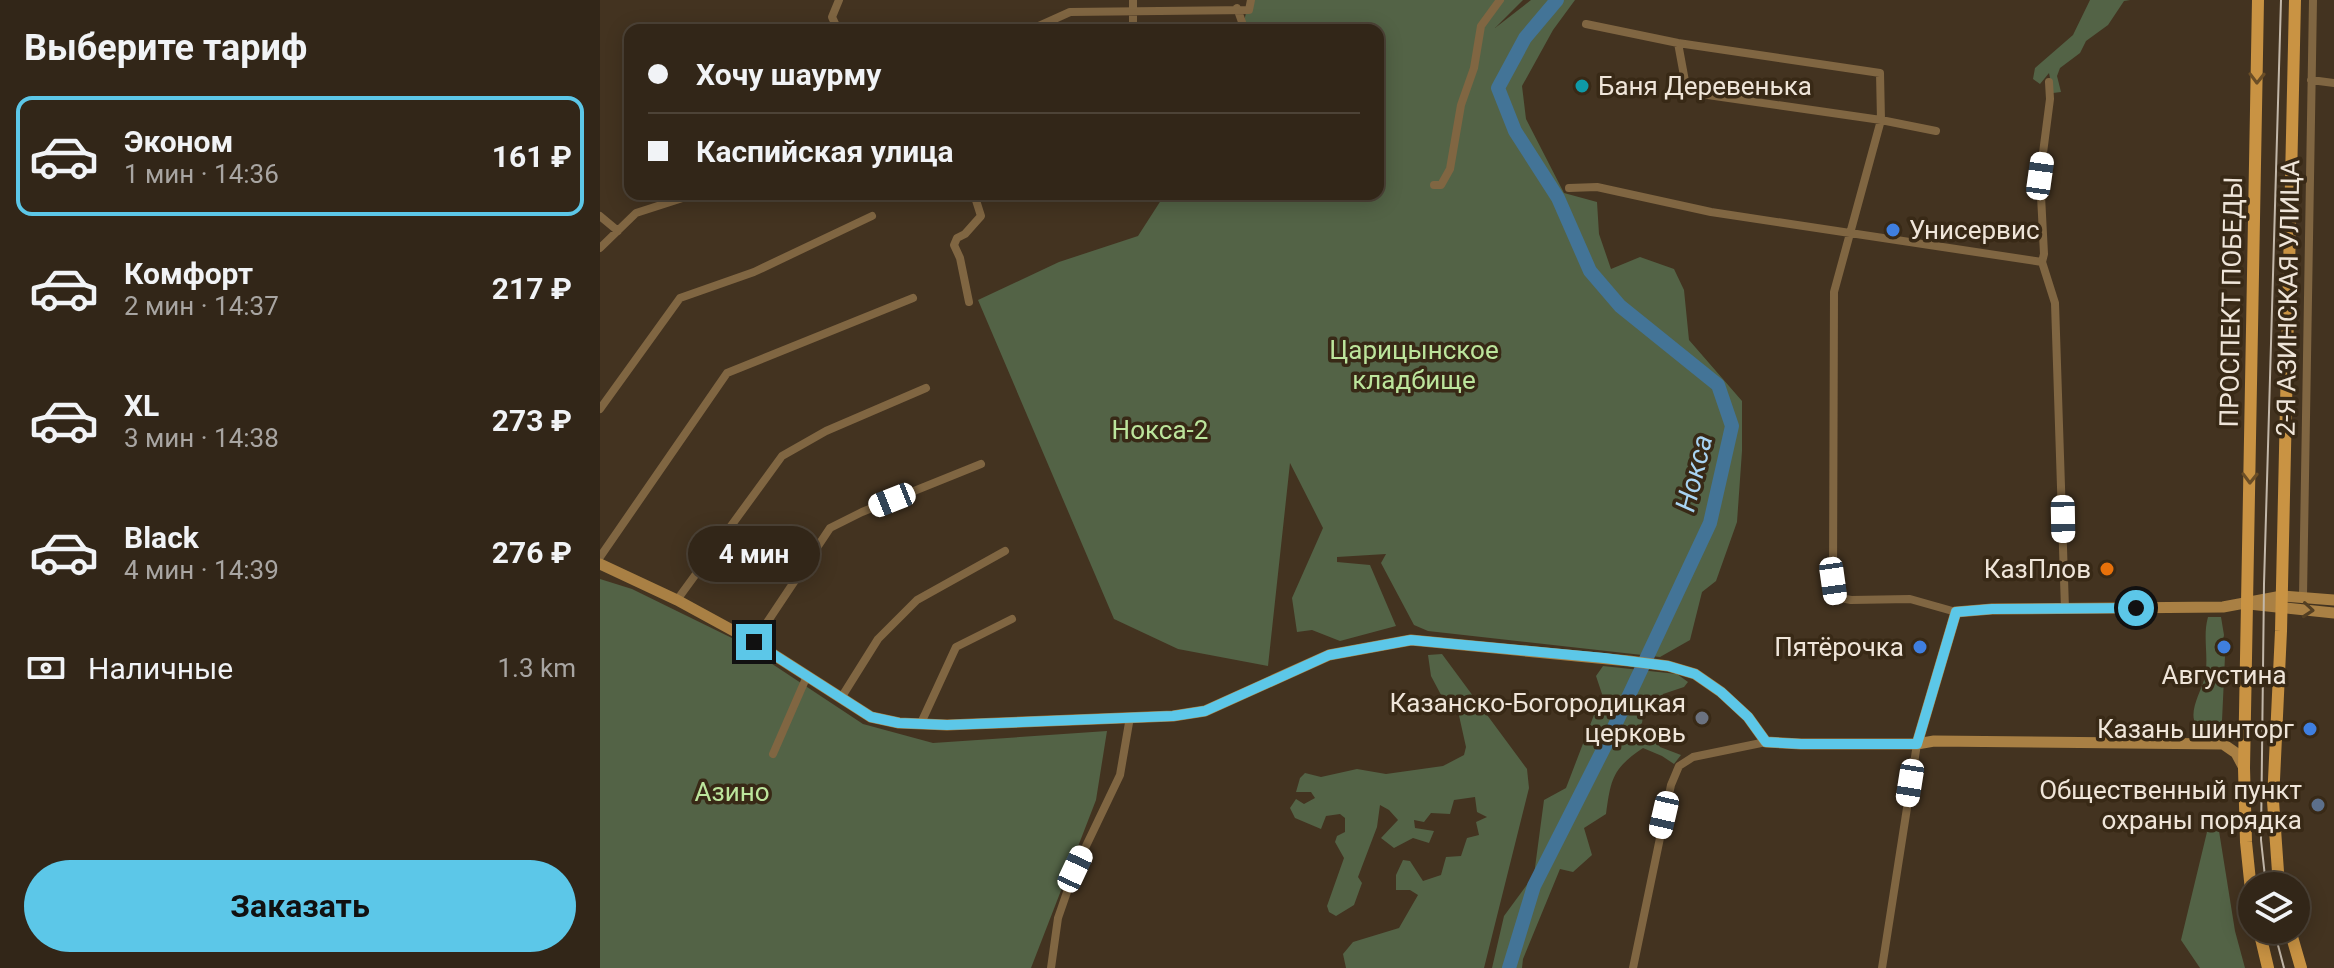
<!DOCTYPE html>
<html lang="ru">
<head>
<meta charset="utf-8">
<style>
  :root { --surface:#322618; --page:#3a2e21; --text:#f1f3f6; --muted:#a8a5a2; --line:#4d4337; --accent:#5cc7e8 }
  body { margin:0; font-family:Roboto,sans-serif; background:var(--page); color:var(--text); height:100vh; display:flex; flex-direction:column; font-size:30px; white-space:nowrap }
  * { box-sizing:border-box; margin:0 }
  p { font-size:26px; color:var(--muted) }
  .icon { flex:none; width:44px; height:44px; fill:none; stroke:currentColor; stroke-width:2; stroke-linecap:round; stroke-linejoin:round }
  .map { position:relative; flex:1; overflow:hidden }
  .side { display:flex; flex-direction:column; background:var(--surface); width:600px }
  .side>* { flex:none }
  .hud { position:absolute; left:24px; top:24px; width:760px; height:176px; border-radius:16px; box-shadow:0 4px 20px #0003,0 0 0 2px var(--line); display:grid; align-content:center; height:176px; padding:0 24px; background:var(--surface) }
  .controls { position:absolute; left:1638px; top:872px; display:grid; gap:16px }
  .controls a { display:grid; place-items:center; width:72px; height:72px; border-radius:50%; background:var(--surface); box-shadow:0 4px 20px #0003,0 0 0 2px var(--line); font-size:40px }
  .end { position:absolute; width:36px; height:36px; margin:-18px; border:10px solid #5cc7e8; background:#111; box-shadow:0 0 0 4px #111 }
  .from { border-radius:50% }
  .bubble { position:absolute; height:56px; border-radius:28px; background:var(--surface); box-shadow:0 4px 20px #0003,0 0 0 2px var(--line); font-size:26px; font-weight:700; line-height:56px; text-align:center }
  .car { position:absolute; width:24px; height:48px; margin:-24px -12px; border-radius:10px; box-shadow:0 0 6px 2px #0007; background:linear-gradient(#fff 24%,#345 0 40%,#fff 0 76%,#345 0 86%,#fff 0) }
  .hud b { display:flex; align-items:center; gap:28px; height:76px; font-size:30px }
  .hud b+b { border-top:2px solid var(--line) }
  .hud i { width:20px; height:20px; background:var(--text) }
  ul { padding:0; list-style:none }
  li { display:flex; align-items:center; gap:24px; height:120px; margin:0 16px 12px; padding:0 8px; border:4px solid transparent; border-radius:16px }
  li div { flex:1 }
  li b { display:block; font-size:30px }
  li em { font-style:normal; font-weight:700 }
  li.active { border-color:var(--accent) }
  li>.icon { width:72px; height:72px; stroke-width:1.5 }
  h2 { padding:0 24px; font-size:36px; line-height:96px }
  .pay { display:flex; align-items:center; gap:20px; height:88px; padding:0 24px; font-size:30px }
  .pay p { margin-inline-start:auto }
  .primary-button { display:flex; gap:16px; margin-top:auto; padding:16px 24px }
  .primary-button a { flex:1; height:92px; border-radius:48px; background:var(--accent); color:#111; font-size:32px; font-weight:700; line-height:92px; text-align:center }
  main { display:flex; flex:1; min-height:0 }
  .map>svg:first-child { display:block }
  .green { fill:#536346 }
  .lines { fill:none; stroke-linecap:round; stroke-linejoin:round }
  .river { stroke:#437497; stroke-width:14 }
  .street { stroke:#806642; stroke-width:8 }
  .secondary { stroke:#a98044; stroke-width:11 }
  .primary { stroke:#c99343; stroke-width:12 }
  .tram { stroke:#c2b7a9; stroke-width:2 }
  .oneway { stroke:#6b4e26 }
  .oneway2 { stroke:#543f22 }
  .route { stroke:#5cc7e8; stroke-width:10 }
  .culture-dot { fill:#0f9aa8; stroke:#382916; stroke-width:3 }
  .shop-dot { fill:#3f7fe0; stroke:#382916; stroke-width:3 }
  .food-dot { fill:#e8710a; stroke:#382916; stroke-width:3 }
  .worship-dot { fill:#6b7280; stroke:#382916; stroke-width:3 }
  .service-dot { fill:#5c6f8a; stroke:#382916; stroke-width:3 }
  .labels { text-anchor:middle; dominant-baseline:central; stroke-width:7; stroke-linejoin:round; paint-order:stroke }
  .poi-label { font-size:26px; fill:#efe5d9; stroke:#382916; text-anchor:end }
  .street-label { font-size:26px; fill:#efe5d9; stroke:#382916 }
  .park-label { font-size:26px; fill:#bce59c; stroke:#382916 }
  .water-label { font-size:28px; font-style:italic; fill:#a8d3f3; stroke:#382916 }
</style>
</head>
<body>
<main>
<section class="side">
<h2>Выберите тариф</h2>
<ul>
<li class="active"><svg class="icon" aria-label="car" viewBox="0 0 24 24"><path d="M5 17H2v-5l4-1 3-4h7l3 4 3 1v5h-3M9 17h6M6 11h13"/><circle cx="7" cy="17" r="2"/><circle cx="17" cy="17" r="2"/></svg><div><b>Эконом</b><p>1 мин · 14:36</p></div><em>161 ₽</em></li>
<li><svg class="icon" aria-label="car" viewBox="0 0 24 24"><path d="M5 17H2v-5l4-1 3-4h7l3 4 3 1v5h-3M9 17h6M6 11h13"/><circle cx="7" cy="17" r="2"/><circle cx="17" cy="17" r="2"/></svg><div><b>Комфорт</b><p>2 мин · 14:37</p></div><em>217 ₽</em></li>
<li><svg class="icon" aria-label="car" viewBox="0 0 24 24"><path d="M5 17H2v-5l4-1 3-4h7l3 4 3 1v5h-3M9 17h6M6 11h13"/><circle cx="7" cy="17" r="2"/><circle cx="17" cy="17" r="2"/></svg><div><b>XL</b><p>3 мин · 14:38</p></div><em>273 ₽</em></li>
<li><svg class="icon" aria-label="car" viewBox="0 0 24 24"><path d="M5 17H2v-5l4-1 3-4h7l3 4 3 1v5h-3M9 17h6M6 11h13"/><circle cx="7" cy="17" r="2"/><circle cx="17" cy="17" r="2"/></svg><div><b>Black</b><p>4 мин · 14:39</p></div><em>276 ₽</em></li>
</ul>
<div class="pay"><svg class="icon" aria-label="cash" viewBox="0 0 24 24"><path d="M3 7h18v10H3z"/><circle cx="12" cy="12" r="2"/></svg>Наличные<p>1.3 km</p></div>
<div class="primary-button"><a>Заказать</a></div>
</section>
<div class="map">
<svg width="1734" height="968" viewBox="0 0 1734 968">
  <rect width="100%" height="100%" fill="#433320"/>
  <!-- green -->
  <path class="green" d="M 649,0 L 923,0 L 895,28 L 931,0 L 975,0 L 953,30 L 922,86 L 926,119 L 964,193 L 997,202 L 999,234 L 1011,269 L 1040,257 L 1074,269 L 1084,290 L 1089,340 L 1142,401 L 1142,451 L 1137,522 L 1116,581 L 1102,592 L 1090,640 L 1060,657 L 828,631 L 814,625 L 781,563 L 786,554 L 737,557 L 737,562 L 770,565 L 796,626 L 740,641 L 712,630 L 697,632 L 692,598 L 723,528 L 690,463 L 668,666 L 578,649 L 514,619 L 378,300 L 459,262 L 538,236 L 565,194 L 778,194 L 778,30 L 642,30 Z
    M 1490,0 L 1530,0 L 1524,1 L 1508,25 L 1486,41 L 1480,53 L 1460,68 L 1457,76 L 1461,92 L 1453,93 L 1449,73 L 1440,84 L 1433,79 L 1435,68 L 1473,35 Z
    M 0,579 L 32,589 L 136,640 L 263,724 L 333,743 L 507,731 L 496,800 L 431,968 L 0,968 Z
    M 1608,617 L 1621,617 L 1624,635 L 1620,655 L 1625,656 L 1622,721 L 1614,730 C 1610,728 1599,727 1596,724 C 1588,713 1601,691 1604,680 C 1610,659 1602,638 1608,617 Z
    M 842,654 L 927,769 L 929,788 L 884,968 L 746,968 L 743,954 L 753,942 L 799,928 L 818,895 L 810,890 L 796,890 L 796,875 L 803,860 L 810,861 L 823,881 L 841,875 L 846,857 L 861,856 L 867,838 L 879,835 L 876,822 L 887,817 L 877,812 L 875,797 L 854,800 L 850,814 L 831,813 L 824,822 L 814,820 L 815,828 L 834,831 L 829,843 L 813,838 L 794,848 L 781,838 L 798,820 L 789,810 L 780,805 L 777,827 L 758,877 L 762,883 L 754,905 L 736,916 L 729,912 L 727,906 L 744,858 L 735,842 L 737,836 L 745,832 L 745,818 L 740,814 L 726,816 L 721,829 L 695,818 L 690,808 L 696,799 L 704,804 L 715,798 L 711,792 L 696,792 L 700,778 L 705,773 L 721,777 L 757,769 L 786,774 L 843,766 L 864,755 L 866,747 L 858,711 L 848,708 L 831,676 L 828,655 Z
    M 1003,666 L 1077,674 L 1088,682 L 1084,687 L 1063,694 L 1059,704 L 1050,702 L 1044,709 L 1042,723 L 1037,728 L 1040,733 L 1052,734 L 1060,747 L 1081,755 L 1074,764 L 1062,756 L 1043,748 C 1012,769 1011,779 1006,814 L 984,828 L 992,855 L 973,872 L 960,869 L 923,959 L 922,968 L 892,968 L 904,916 L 934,875 L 944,800 L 966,788 L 1002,694 L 996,676 Z
    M 1619,831 L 1635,931 L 1645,968 L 1600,968 L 1581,940 L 1607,832 Z"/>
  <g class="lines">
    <!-- river -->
    <path class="river" d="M 909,968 L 934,886 L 1008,740 L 1110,523 L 1132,426 L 1118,385 L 1020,306 L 990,271 L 958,198 L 915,131 L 898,88 L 925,38 L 957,0"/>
    <!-- street -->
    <path class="street" d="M 637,8 L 642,22 L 640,30
      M 986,24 L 1078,43 L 1280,73 L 1281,120 L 1234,292 L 1233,581 L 1235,597 L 1251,600 L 1310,599 L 1356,612
      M 238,30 L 232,17 L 239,0
      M 430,30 L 470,12 L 649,10 L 651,0
      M 533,30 L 533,0
      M 1078,43 L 1087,92 L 1281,120 L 1336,131
      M 1711,80 L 1734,83
      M 1449,82 L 1450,99 L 1440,176 L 1444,254 L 1442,262 L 1455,303 L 1465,609
      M 834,185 L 841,185 L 850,169 L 861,105 L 874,68 L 881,26 L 900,0
      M 969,188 L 997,187 L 1111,212 L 1442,262
      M 0,216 L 18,231
      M 0,248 L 36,213 L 95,194
      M 369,302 L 360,258 L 354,245 L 357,238 L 365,234 L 381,216 L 374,194
      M 0,409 L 80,298 L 154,272 L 272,216
      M 0,557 L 127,373 L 313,298
      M 1703,596 L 1713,0
      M 77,600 L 182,456 L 226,431 L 326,388
      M 154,642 L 230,528 L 262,512 L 381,464
      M 241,698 L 278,639 L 317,600 L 405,551
      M 321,723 L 356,647 L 412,619
      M 173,754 L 207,676
      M 451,968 L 458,918 L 475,869 L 520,775 L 530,717
      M 1033,968 L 1071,785 L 1079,766 L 1093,757 L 1166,742
      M 1282,968 L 1317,744"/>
    <!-- secondary -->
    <path class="secondary" d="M 0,564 L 77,600 L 154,642 L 271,717 L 299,723 L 347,725 L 573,716 L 605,711 L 729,655 L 811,640 L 1029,661 L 1068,666 L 1095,674 L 1121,692 L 1148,717 L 1166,742 L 1201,744 L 1317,744 L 1334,741 L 1623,744 L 1636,753 L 1644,768
      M 1649,604 L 1734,613
      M 1317,744 L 1356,612 L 1392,609 L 1623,607 L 1682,596 L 1734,600"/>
    <!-- primary -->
    <path class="primary" d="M 1679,886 L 1673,801 L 1681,631 L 1695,0
      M 1652,900 L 1646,842 L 1644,768 L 1658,0
      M 1659,930 L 1668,968
      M 1690,930 L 1701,968"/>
    <!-- tram -->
    <path class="tram" d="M 1666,886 L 1661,840 L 1664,584 L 1681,0
      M 1674,930 L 1684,968"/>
  </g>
  <!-- one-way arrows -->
  <defs><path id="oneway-chevron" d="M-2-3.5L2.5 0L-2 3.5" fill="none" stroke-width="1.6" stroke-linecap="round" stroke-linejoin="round" transform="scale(2)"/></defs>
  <g class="oneway">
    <use href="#oneway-chevron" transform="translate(1657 78) rotate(91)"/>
    <use href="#oneway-chevron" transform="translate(1650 478) rotate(91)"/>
  </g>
  <use class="oneway2" href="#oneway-chevron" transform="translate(1708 610) rotate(5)"/>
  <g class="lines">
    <!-- route -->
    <path class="route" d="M 154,642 L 271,717 L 299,723 L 347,725 L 573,716 L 605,711 L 729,655 L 811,640 L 1004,658 L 1068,666 L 1095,674 L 1121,692 L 1148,717 L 1166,742 L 1201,744 L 1317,744 L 1356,612 L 1392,609 L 1536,608"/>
  </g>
  <!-- markers -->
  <circle class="culture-dot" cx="982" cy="86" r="8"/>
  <g class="shop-dot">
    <circle cx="1293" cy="230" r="8"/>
    <circle cx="1320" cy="647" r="8"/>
    <circle cx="1624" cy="647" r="8"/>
    <circle cx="1710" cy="729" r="8"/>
  </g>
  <circle class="food-dot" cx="1507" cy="569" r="8"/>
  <circle class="worship-dot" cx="1102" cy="718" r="8"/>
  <circle class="service-dot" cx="1718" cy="805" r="8"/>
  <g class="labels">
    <!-- poi labels -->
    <g class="poi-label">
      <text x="998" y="86" text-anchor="start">Баня Деревенька</text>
      <text x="1309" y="230" text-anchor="start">Унисервис</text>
      <text x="1491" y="569">КазПлов</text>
      <text x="1304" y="647">Пятёрочка</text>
      <text x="1624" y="675" text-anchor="middle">Августина</text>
      <text x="1086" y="703">Казанско-Богородицкая<tspan x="1086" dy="30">церковь</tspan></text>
      <text x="1694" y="729">Казань шинторг</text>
      <text x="1702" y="790">Общественный пункт<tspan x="1702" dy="30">охраны порядка</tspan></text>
    </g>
    <!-- street labels -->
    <g class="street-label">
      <text transform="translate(1688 298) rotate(-89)">2-Я АЗИНСКАЯ УЛИЦА</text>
      <text transform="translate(1631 302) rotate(-89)">ПРОСПЕКТ ПОБЕДЫ</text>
    </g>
    <!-- park labels -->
    <g class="park-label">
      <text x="814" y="350">Царицынское<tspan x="814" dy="30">кладбище</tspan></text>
      <text x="560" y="430">Нокса-2</text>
      <text x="132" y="792">Азино</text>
    </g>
    <!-- water labels -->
    <g class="water-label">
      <text transform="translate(1094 473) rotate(-76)">Нокса</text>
    </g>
  </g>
</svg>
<div class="controls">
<a><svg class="icon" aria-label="layers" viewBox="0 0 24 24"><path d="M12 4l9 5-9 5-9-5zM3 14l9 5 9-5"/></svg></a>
</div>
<i class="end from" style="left:1536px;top:608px"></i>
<i class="end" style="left:154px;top:642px"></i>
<div class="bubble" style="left:88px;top:526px;width:132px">4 мин</div>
<i class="car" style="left:1440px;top:176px;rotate:8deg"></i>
<i class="car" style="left:292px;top:500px;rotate:248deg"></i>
<i class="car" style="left:1463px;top:519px;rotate:179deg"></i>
<i class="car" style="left:1233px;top:581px;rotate:172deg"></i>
<i class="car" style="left:1310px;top:783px;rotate:189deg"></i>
<i class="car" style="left:1064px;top:815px;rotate:193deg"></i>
<i class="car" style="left:475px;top:869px;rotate:25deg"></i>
<div class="hud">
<b><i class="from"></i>Хочу шаурму</b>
<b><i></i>Каспийская улица</b>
</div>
</div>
</main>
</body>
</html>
